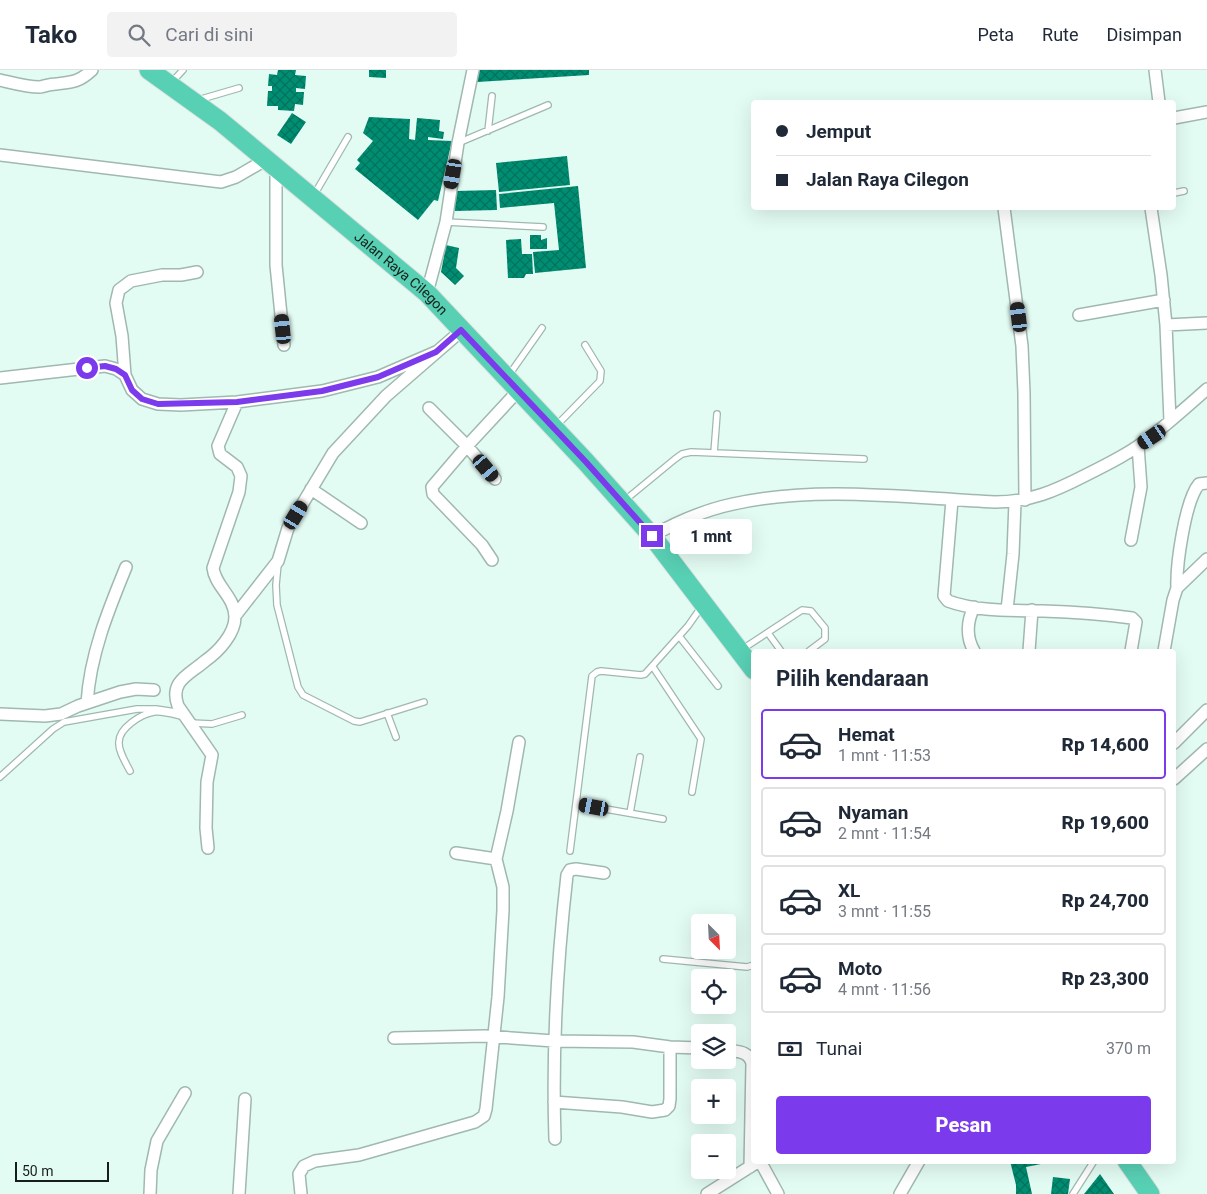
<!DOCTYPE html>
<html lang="id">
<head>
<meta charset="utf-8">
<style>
  :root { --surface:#fff; --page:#f2f2f3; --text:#1f2937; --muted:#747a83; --line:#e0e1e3; --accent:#7c3aed }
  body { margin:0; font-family:Roboto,sans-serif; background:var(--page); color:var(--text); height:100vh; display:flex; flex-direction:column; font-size:19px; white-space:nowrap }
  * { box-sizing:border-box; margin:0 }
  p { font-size:16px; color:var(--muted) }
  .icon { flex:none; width:28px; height:28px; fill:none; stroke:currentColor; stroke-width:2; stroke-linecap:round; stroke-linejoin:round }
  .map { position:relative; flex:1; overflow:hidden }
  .panel { position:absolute; left:751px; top:579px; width:425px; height:515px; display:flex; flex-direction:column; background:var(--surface); border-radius:5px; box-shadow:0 5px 20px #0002 }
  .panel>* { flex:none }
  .top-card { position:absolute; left:751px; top:30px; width:425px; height:110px; border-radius:5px; box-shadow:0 5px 20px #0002; display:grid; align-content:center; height:110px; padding:0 25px; background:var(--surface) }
  .needle { width:32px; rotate:156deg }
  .buttons { position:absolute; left:691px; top:844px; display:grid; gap:10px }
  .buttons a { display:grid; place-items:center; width:45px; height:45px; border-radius:5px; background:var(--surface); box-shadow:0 5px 20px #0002; font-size:25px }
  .scale { position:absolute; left:15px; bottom:12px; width:94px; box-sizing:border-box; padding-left:5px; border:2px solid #151e1b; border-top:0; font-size:14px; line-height:18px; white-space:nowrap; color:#151e1b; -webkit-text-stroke:4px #e3fcf3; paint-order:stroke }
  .end { position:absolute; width:22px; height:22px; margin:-11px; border:6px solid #7c3aed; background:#fff; box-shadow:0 0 0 2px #fff }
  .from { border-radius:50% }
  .bubble { position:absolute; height:35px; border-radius:5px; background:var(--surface); box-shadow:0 5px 20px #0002; font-size:16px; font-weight:800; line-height:35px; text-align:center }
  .car { position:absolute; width:15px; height:30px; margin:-15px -8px; border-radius:6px; box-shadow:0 0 4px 1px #0007; background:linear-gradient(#222 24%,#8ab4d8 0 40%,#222 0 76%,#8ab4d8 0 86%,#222 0) }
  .top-card b { display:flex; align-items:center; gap:18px; height:48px; font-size:19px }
  .top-card b+b { border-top:1px solid var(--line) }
  .top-card i { width:12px; height:12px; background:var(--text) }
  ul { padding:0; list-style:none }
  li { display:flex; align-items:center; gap:15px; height:70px; margin:0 10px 8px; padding:0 15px; border:2px solid var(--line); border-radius:5px }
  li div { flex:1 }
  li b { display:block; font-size:19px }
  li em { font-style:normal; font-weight:800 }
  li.active { border-color:var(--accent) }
  li>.icon { width:45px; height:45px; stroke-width:1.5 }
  h2 { padding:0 25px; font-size:22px; line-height:60px }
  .pay { display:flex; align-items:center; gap:12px; height:55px; padding:0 25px; font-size:19px }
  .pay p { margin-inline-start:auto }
  .action { display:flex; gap:10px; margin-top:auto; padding:10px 25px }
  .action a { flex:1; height:58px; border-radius:5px; background:var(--accent); color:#fff; font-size:20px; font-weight:800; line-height:58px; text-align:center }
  header { display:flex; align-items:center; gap:30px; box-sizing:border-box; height:70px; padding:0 25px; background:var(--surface); border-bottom:1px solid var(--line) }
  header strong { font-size:24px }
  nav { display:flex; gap:28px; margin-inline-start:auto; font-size:18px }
  .search { width:350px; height:45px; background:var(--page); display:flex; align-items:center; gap:12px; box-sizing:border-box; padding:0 18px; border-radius:5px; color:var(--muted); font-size:19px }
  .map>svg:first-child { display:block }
  .building { fill:url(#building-cross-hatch) }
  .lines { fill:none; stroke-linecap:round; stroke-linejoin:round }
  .service-casing { stroke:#a0b8b0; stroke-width:8 }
  .minor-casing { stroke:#a0b8b0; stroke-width:14 }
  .trunk-casing { stroke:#dee0df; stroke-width:21 }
  .service { stroke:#fff; stroke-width:5.5 }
  .minor { stroke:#fff; stroke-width:11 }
  .trunk { stroke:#58d0b4; stroke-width:19 }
  .route { stroke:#7c3aed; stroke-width:6 }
  .labels { text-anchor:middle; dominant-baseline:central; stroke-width:4; stroke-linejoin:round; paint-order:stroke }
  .street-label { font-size:14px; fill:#151e1b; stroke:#e3fcf3 }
</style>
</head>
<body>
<header>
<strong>Tako</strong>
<div class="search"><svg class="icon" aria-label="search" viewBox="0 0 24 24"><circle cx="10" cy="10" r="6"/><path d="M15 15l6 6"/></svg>Cari di sini</div>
<nav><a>Peta</a><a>Rute</a><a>Disimpan</a></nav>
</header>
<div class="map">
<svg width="1207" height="1124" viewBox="0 0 1207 1124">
  <defs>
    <pattern id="building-cross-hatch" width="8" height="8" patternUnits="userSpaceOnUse" patternTransform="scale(1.25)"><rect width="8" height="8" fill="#008e72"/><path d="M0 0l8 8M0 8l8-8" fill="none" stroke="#01735d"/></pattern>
  </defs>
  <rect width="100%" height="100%" fill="#e3fcf3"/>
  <!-- building -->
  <path class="building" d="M 278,0 L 296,0 L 295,5 L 306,6 L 305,19 L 296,18 L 296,22 L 304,22 L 303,35 L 295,34 L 294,41 L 278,40 L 278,36 L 267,36 L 268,21 L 272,21 L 272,16 L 268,16 L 269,4 L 277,5 Z
    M 369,0 L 386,0 L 386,8 L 369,7 Z
    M 478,0 L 589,0 L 589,5 L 477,12 Z
    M 292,43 L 306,52 L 291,74 L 277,65 Z
    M 369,47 L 410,49 L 409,69 L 415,70 L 417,48 L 440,50 L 439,61 L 444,62 L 443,69 L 428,67 L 428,70 L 452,71 L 438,131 L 434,130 L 418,150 L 355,99 L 360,93 L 357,90 L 373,71 L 363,63 Z
    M 567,86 L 570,115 L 499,122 L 496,93 Z
    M 578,116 L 586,198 L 535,203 L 533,182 L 559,180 L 554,133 L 500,138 L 499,124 Z
    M 496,120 L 497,140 L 455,141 L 455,121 Z
    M 530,165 L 541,165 L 541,170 L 547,168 L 547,179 L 530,179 Z
    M 521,169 L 522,184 L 532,184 L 533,204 L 526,204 L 524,208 L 508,208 L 506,170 Z
    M 446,175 L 459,178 L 456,198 L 464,206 L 455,215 L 441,202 Z
    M 1010,1091 L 1051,1091 L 1051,1092 L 1026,1097 L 1032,1124 L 1016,1124 L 1016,1115 Z
    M 1100,1104 L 1114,1124 L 1084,1124 Z
    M 1053,1107 L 1070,1109 L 1068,1124 L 1051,1124 Z"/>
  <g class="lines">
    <!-- service casing -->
    <g class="service-casing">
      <path id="service" d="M 171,13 L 183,0
        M 198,30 L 239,18
        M 488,61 L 492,26
        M 458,73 L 548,35
        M 1174,123 L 1184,121
        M 314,125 L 348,67
        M 446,152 L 543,157
        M 509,305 L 542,258
        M 555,357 L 600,311 L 601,301 L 585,275
        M 714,383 L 717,344
        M 624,431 L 675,389 L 682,384 L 691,382 L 864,389
        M 278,494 L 276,515 L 277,535 L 298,617 L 303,625 L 354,651 L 360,652 L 424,632
        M 768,563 L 781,581
        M 679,566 L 718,616
        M 741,580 L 802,540 L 811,541 L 825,558 L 825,569 L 809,581
        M 653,597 L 701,669 L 692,722
        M 387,643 L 396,667
        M 191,653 L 212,654 L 242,645
        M 130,701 C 126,693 118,681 119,672 C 119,658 141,644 154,642 C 163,641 176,645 185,647
        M 0,707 L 53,659 L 64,652 L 137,639 L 156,639 L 182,643
        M 577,734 L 663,749
        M 630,743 L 640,687
        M 570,781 L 592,606 L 597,602 L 601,601 L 641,605 L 645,604 L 688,556 L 702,536
        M 663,889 L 747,897 L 754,895
        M 1073,1124 L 1094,1091"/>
    </g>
    <!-- minor casing -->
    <g class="minor-casing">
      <path id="minor" d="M 1155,0 L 1159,32
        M 0,10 C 13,13 27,17 40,17 C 45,16 50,14 56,14 C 73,12 79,12 92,0
        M 1174,48 L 1207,42
        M 0,85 L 221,112 L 236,107 L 267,89
        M 276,97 L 276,195 L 284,275
        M 1004,138 L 1022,276 L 1024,323 L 1025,430
        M 1151,138 L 1161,205 L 1166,255 L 1170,351
        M 427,223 L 446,152 L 458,73 L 473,0
        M 1079,245 L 1164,230
        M 1166,255 L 1207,253
        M 125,305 L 122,266 L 116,233 L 119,220 L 131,211 L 162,205 L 181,205 L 197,202
        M 0,308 L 105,296 L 116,299 L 125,305 L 132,320 L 142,329 L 158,334 L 181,335 L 237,332 L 322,321 L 378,307 L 436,282
        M 429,338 L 467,376 L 495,409
        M 311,419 L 361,453
        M 952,430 L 944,526 L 948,531 C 978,542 1012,540 1043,541 C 1073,542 1102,544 1132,548 L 1136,552 L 1131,581
        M 652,466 C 677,452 705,440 733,434 C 818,415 909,428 995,432 C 1030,432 1055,421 1086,405 C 1108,394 1132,382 1152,366 C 1171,351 1189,335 1207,319
        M 1131,470 L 1141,417 L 1138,376
        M 492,490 L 482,475 L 433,424 L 432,417 L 467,376 L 518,321
        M 1177,518 C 1176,495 1185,431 1199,414 L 1207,413
        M 1007,540 L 1013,484 L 1015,432
        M 235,546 L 278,491 L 288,458 L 333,383 L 386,326 L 461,261
        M 974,581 C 966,567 967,551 974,537
        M 1029,581 L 1032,540
        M 1164,581 L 1173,530 L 1177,518 L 1207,489
        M 87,633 C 90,585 108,541 126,497
        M 0,644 L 45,646 L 61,644 L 78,636 L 120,622 L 136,619 L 154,620
        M 1174,673 L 1207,640
        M 1174,709 L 1207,679
        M 208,778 L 206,758 L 207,712 L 212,685 L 178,636 C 169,611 189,605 205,591 C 218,582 235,564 235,547 C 235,527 215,516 213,498 L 239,422 L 241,406 L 237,397 L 220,384 L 218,376 L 237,332
        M 456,783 L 496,789
        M 394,968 L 485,966 L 554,971 L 633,972 L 670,977 L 700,978
        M 728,980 C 739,982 748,981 752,993 L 750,1097
        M 554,1032 L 622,1037 L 652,1042 L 665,1040 L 669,1036 L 670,1029 L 670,977
        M 555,1069 C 552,981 557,893 567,805 L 570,800 L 576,799 L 604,803
        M 760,1091 L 778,1124
        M 150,1124 L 151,1100 L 157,1071 L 185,1023
        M 239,1124 L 245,1029
        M 301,1124 L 299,1104 L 304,1096 L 315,1091 L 359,1085 L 475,1052 L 484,1046 L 486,1039 L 498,927 L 503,840 L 503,817 L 496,789 L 507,741 L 519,672
        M 707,1124 L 759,1091
        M 900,1124 L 919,1091"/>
    </g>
    <!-- trunk casing -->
    <g class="trunk-casing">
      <g id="trunk">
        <path id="s1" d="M 149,0 L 220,51 L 427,223 L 586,392 L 652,466 L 754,600"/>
        <path d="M 1127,1091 L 1150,1124"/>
      </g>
    </g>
    <!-- service -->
    <use href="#service" class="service"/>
    <!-- minor -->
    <use href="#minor" class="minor"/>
    <!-- trunk -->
    <use href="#trunk" class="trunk"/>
  </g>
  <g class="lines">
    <!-- route -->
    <path class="route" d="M 87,298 L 105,296 L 116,299 L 125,305 L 132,320 L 142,329 L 158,334 L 237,332 L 322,321 L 378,307 L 436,282 L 461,260 L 586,392 L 652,466"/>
  </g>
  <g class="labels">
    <!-- street labels -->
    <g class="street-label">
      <text stroke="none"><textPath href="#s1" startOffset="324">Jalan Raya Cilegon</textPath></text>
    </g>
  </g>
</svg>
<div class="buttons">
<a><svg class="needle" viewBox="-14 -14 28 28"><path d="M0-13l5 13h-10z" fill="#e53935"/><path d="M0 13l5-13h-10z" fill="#747a83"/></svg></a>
<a><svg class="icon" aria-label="locate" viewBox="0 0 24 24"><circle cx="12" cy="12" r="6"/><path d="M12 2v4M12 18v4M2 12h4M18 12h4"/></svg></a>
<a><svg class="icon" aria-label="layers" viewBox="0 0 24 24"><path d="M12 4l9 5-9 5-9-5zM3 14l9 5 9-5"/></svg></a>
<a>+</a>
<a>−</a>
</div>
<div class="scale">50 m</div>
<i class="end from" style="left:87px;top:298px"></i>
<i class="end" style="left:652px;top:466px"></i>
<div class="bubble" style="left:670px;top:449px;width:82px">1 mnt</div>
<i class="car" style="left:453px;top:104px;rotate:190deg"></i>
<i class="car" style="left:1019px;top:247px;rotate:353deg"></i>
<i class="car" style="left:283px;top:259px;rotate:354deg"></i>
<i class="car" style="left:1152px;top:367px;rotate:236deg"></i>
<i class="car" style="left:486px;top:398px;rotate:140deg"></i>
<i class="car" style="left:296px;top:445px;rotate:31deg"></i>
<i class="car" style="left:594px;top:737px;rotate:281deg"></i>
<div class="top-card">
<b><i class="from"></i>Jemput</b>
<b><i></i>Jalan Raya Cilegon</b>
</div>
<section class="panel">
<h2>Pilih kendaraan</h2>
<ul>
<li class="active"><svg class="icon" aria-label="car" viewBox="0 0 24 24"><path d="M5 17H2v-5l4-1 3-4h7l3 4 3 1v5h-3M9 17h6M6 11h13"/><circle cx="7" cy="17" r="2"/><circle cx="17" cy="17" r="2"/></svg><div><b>Hemat</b><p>1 mnt · 11:53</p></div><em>Rp 14,600</em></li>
<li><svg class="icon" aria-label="car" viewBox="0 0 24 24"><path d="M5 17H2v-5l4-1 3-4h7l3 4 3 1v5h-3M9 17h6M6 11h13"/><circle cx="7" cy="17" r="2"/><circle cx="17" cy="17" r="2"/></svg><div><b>Nyaman</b><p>2 mnt · 11:54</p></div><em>Rp 19,600</em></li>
<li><svg class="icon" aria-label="car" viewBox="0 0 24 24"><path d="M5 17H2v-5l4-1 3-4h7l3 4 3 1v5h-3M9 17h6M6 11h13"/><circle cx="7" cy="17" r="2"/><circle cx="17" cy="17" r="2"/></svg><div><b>XL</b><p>3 mnt · 11:55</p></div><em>Rp 24,700</em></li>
<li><svg class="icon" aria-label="car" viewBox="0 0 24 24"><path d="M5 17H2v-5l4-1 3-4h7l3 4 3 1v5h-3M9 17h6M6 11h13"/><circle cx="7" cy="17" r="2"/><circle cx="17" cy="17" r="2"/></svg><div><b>Moto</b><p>4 mnt · 11:56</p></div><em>Rp 23,300</em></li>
</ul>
<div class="pay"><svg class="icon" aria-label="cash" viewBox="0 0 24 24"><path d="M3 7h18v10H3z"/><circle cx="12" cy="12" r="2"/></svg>Tunai<p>370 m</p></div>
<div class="action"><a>Pesan</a></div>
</section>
</div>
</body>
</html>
